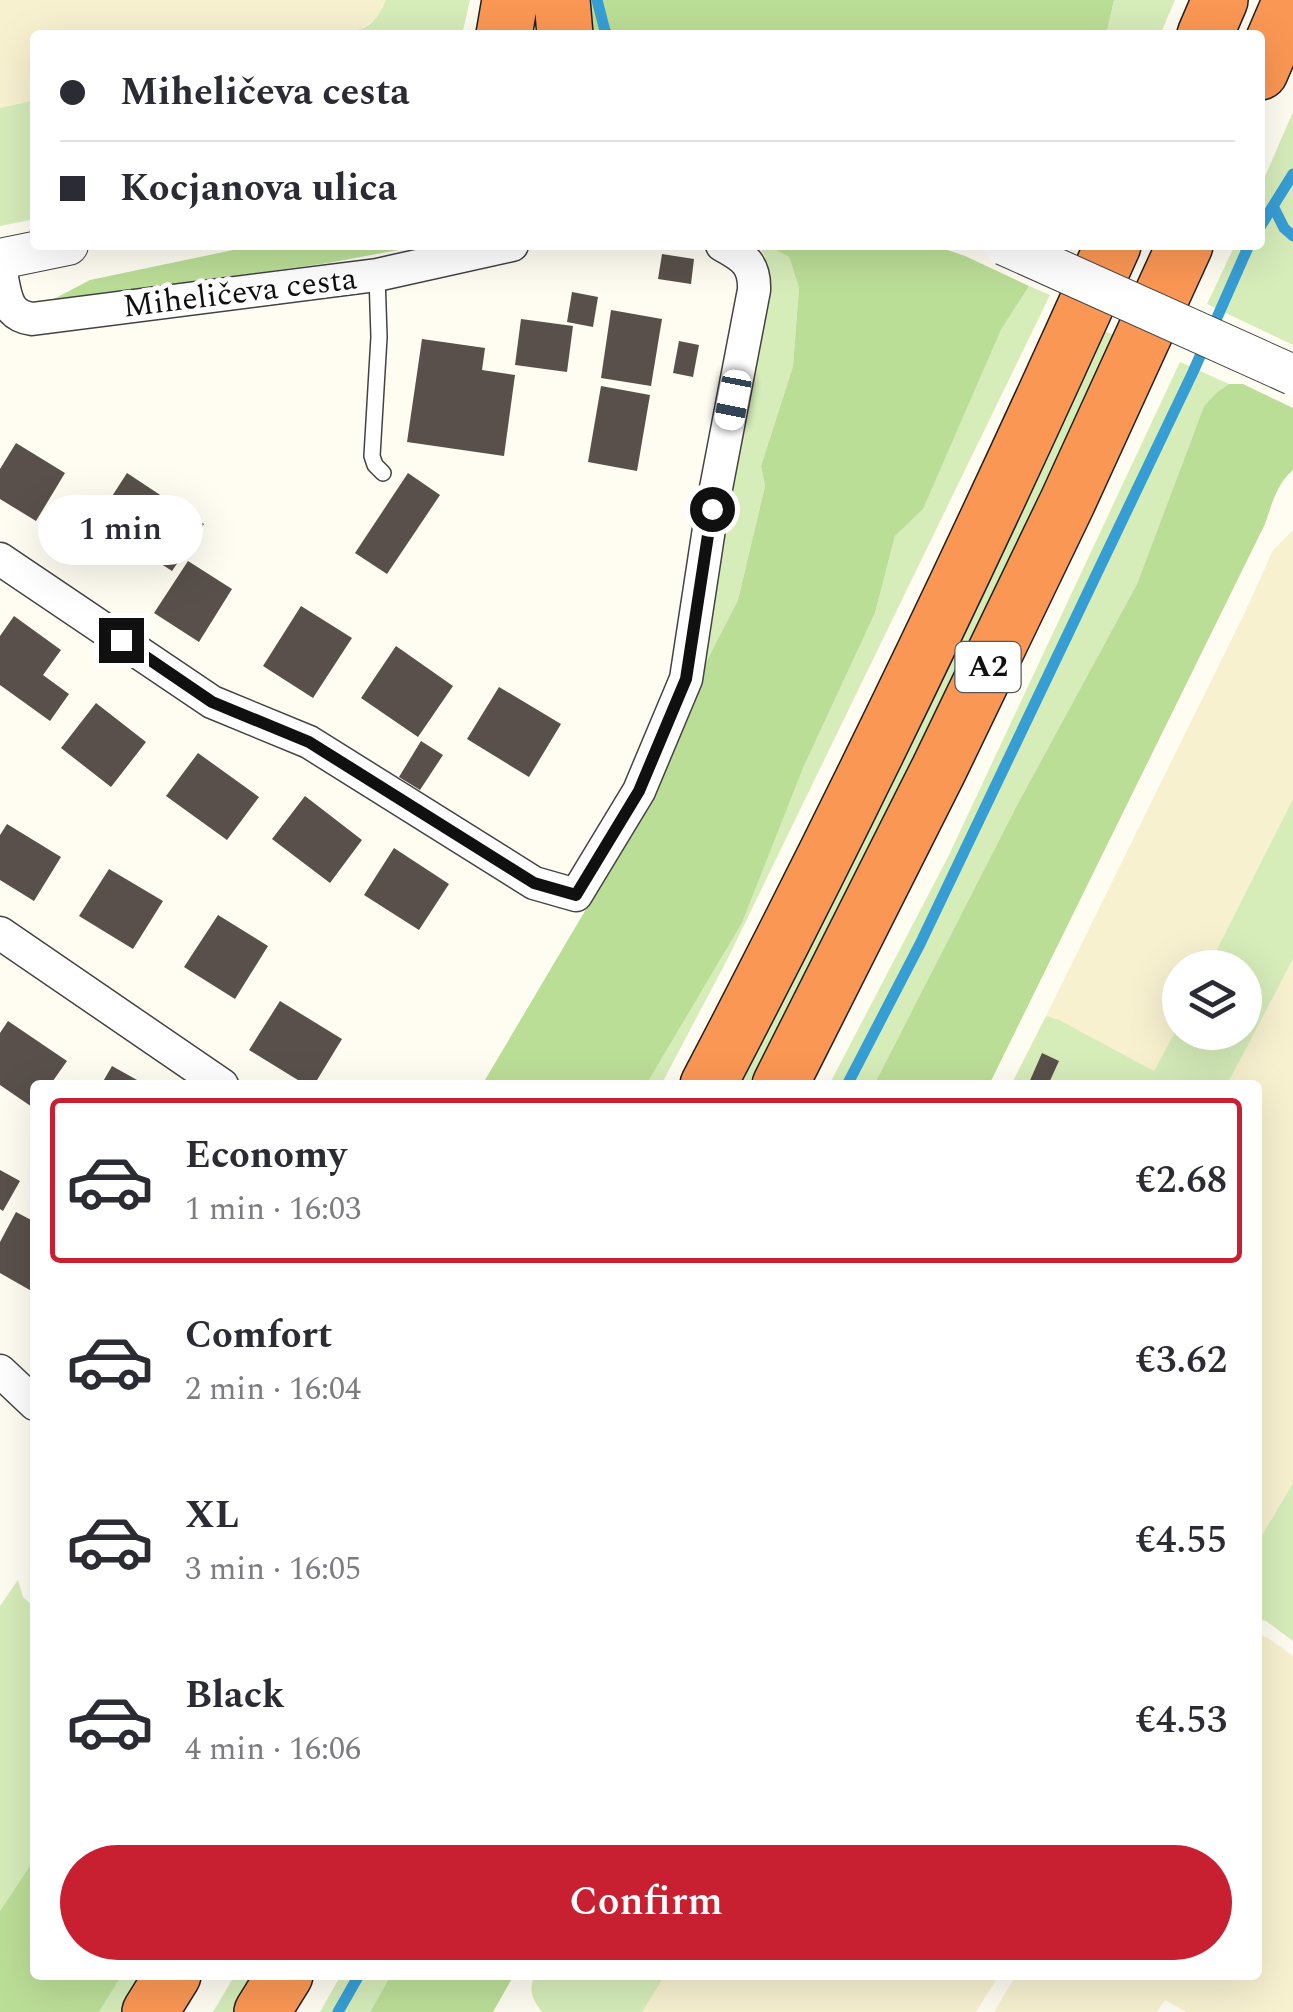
<!DOCTYPE html>
<html lang="en">
<head>
<meta charset="utf-8">
<style>
  :root { --surface:#fff; --page:#f7f7f7; --text:#2b2b33; --muted:#7c7c81; --line:#e1e1e2; --accent:#c81f31 }
  body { margin:0; font-family:Spectral,serif; background:var(--page); color:var(--text); height:100vh; display:flex; flex-direction:column; font-size:38px; white-space:nowrap }
  * { box-sizing:border-box; margin:0 }
  p { font-size:32px; color:var(--muted) }
  .icon { flex:none; width:55px; height:55px; fill:none; stroke:currentColor; stroke-width:2; stroke-linecap:round; stroke-linejoin:round }
  .map { position:relative; flex:1; overflow:hidden }
  .details { position:absolute; left:30px; top:1080px; width:1232px; height:900px; display:flex; flex-direction:column; background:var(--surface); border-radius:10px; box-shadow:0 10px 40px #0002 }
  .details>* { flex:none }
  .top-card { position:absolute; left:30px; top:30px; width:1235px; height:220px; border-radius:10px; box-shadow:0 10px 40px #0002; display:grid; align-content:center; height:220px; padding:0 30px; background:var(--surface) }
  .tools { position:absolute; left:1162px; top:950px; display:grid; gap:20px }
  .tools a { display:grid; place-items:center; width:100px; height:100px; border-radius:50%; background:var(--surface); box-shadow:0 10px 40px #0002; font-size:50px }
  .end { position:absolute; width:45px; height:45px; margin:-22px; border:12px solid #101010; background:#fff; box-shadow:0 0 0 5px #fff }
  .from { border-radius:50% }
  .bubble { position:absolute; height:70px; border-radius:35px; background:var(--surface); box-shadow:0 10px 40px #0002; font-size:32px; font-weight:600; line-height:70px; text-align:center }
  .car { position:absolute; width:30px; height:60px; margin:-30px -15px; border-radius:12px; box-shadow:0 0 8px 2px #0007; background:linear-gradient(#fff 24%,#345 0 40%,#fff 0 76%,#345 0 86%,#fff 0) }
  .top-card b { display:flex; align-items:center; gap:35px; height:95px; font-size:38px }
  .top-card b+b { border-top:2px solid var(--line) }
  .top-card i { width:25px; height:25px; background:var(--text) }
  ul { padding:18px 0 0; list-style:none }
  li { display:flex; align-items:center; gap:30px; height:165px; margin:0 20px 15px; padding:0 10px; border:5px solid transparent; border-radius:10px }
  li div { flex:1 }
  li b { display:block; font-size:38px }
  li em { font-style:normal; font-weight:600 }
  li.selected { border-color:var(--accent) }
  li>.icon { width:90px; height:90px; stroke-width:1.5 }
  .action { display:flex; gap:20px; margin-top:auto; padding:20px 30px }
  .action a { flex:1; height:115px; border-radius:60px; background:var(--accent); color:#fff; font-size:40px; font-weight:600; line-height:115px; text-align:center }
  .map>svg:first-child { display:block }
  .farmland { fill:#f7f1d0 }
  .green { fill:#d6ecb9 }
  .forest { fill:#bbde97 }
  .lines { fill:none; stroke-linecap:round; stroke-linejoin:round }
  .stream { stroke:#379ed4; stroke-width:11 }
  .building { fill:#59504b }
  .service-casing { stroke:#434343; stroke-width:18 }
  .minor-casing { stroke:#434343; stroke-width:35 }
  .tertiary-casing { stroke:#434343; stroke-width:42 }
  .motorway-casing { stroke:#212121; stroke-width:58 }
  .service { stroke:#fff; stroke-width:15 }
  .minor { stroke:#fff; stroke-width:32 }
  .tertiary { stroke:#fff; stroke-width:40 }
  .motorway { stroke:#fb9754; stroke-width:55 }
  .tertiary-bridge-casing { stroke:#434343; stroke-width:42; stroke-linecap:butt }
  .tertiary-bridge { stroke:#fff; stroke-width:40 }
  .route { stroke:#101010; stroke-width:12 }
  .labels { text-anchor:middle; dominant-baseline:central; stroke-width:10; stroke-linejoin:round; paint-order:stroke }
  .shield { fill:#fff; stroke:#585858; stroke-width:2.5 }
  .shield-label { font-size:30px; font-weight:bold; fill:#101010 }
  .street-label { font-size:32px; fill:#101010; stroke:#fff }
</style>
</head>
<body>
<div class="map">
<svg width="1293" height="2012" viewBox="0 0 1293 2012">
  <rect width="100%" height="100%" fill="#fffcf2"/>
  <!-- farmland -->
  <path class="farmland" d="M 0,0 L 386,0 L 378,18 L 359,30 L 337,35 L 35,35 L 35,100 L 0,108 Z
    M 1293,530 L 1293,799 L 1208,967 L 1180,968 L 1180,1023 L 1154,1072 L 1046,1016 L 1246,610 L 1273,550 Z
    M 1293,959 L 1293,1483 L 1258,1542 L 1258,1085 L 1227,1085 Z
    M 1258,1634 L 1268,1638 L 1293,1656 L 1293,2012 L 1186,2012 L 1165,2000 L 1157,2012 L 994,2012 L 1016,1975 L 1258,1975 Z
    M 625,1975 L 999,1975 L 976,2012 L 606,2012 Z"/>
  <!-- green -->
  <path class="green" d="M 386,0 L 470,0 L 462,35 L 337,35 C 365,29 374,28 386,0 Z
    M 1114,0 L 1175,0 L 1160,35 L 1106,35 Z
    M 35,100 L 35,219 L 0,226 L 0,108 Z
    M 1293,112 L 1293,345 L 1207,304 L 1235,245 L 1260,245 L 1260,188 Z
    M 758,245 L 766,245 L 789,257 L 799,288 L 793,366 L 761,466 L 765,486 L 738,600 L 700,674 L 722,523 L 768,286 C 769,271 767,257 758,245 Z
    M 1029,286 L 1050,295 L 728,958 L 661,1085 L 646,1085 L 742,923 L 804,766 L 875,613 L 895,536 L 923,508 L 1001,330 Z
    M 1100,330 L 1118,336 L 759,1085 L 733,1085 Z
    M 1180,362 L 1229,384 L 1217,392 L 1204,406 L 1137,584 L 1016,807 L 874,1085 L 829,1085 L 948,857 Z
    M 1293,799 L 1293,959 L 1227,1085 L 1011,1085 L 1046,1016 L 1059,1020 L 1154,1071 L 1180,1023 L 1180,1032 L 1245,1032 L 1245,968 L 1208,967 Z
    M 1293,1483 L 1293,1641 L 1266,1621 L 1258,1619 L 1258,1542 Z
    M 18,1580 L 23,1597 L 35,1608 L 35,1858 L 0,1911 L 0,1606 Z
    M 122,1975 L 156,1975 L 134,2012 L 99,2012 Z
    M 235,1975 L 259,1975 L 236,2012 L 213,2012 Z
    M 341,1975 L 391,1975 L 370,2012 L 320,2012 Z
    M 535,1975 L 665,1975 L 642,2012 L 542,2012 C 532,1999 528,1990 535,1975 Z"/>
  <!-- forest -->
  <path class="forest" d="M 580,0 L 1114,0 L 1106,35 L 592,35 Z
    M 257,245 L 425,245 L 328,263 L 48,302 L 90,280 Z
    M 766,245 L 933,245 L 965,256 L 1029,286 L 1001,330 L 923,509 L 895,536 L 875,613 L 804,766 L 742,923 L 646,1085 L 482,1085 L 624,845 L 700,674 L 738,600 L 765,486 L 761,466 L 793,366 L 799,288 L 789,257 Z
    M 1229,384 L 1243,384 L 1293,408 L 1293,470 C 1277,483 1272,504 1265,524 L 989,1085 L 874,1085 L 1016,807 L 1137,584 L 1204,406 L 1217,392 Z
    M 35,1858 L 35,1975 L 122,1975 L 99,2012 L 0,2012 L 0,1911 Z
    M 391,1975 L 514,1975 L 493,2012 L 370,2012 Z"/>
  <g class="lines">
    <!-- stream -->
    <path class="stream" d="M 597,0 L 605,31 L 608,35
      M 1273,206 L 1284,228 L 1293,236
      M 1260,227 L 1293,174
      M 847,1085 L 920,944 L 1193,372 L 1249,245
      M 338,2012 L 359,1975"/>
  </g>
  <!-- building -->
  <path class="building" d="M 662,254 L 694,259 L 691,284 L 658,279 Z
    M 572,292 L 598,297 L 593,327 L 567,322 Z
    M 611,310 L 662,319 L 651,386 L 601,378 Z
    M 521,319 L 573,326 L 567,372 L 515,365 Z
    M 422,339 L 485,348 L 482,370 L 515,375 L 504,456 L 407,442 Z
    M 679,341 L 699,345 L 693,377 L 673,373 Z
    M 601,386 L 650,395 L 637,471 L 588,462 Z
    M 16,443 L 65,473 L 36,521 L 0,499 L 0,469 Z
    M 127,473 L 204,524 L 172,571 L 96,521 Z
    M 408,473 L 440,495 L 387,574 L 355,553 Z
    M 188,561 L 232,589 L 199,642 L 154,613 Z
    M 301,606 L 352,638 L 313,698 L 263,666 Z
    M 14,616 L 61,650 L 43,675 L 69,694 L 50,721 L 0,685 L 0,636 Z
    M 396,646 L 453,686 L 418,737 L 361,698 Z
    M 499,687 L 561,724 L 529,777 L 467,739 Z
    M 96,703 L 146,742 L 111,787 L 61,748 Z
    M 421,741 L 443,755 L 420,790 L 399,777 Z
    M 198,753 L 259,797 L 227,840 L 166,796 Z
    M 305,796 L 362,840 L 330,883 L 272,839 Z
    M 7,824 L 61,857 L 34,901 L 0,880 L 0,835 Z
    M 394,848 L 449,884 L 419,930 L 364,895 Z
    M 109,869 L 163,901 L 133,949 L 79,916 Z
    M 218,915 L 268,946 L 235,999 L 184,967 Z
    M 280,1001 L 342,1039 L 314,1085 L 306,1085 L 249,1050 Z
    M 8,1021 L 67,1061 L 50,1085 L 35,1085 L 35,1109 L 0,1085 L 0,1033 Z
    M 1042,1053 L 1059,1061 L 1048,1085 L 1028,1085 Z
    M 112,1066 L 146,1085 L 101,1085 Z
    M 0,1170 L 20,1181 L 3,1211 L 0,1209 Z
    M 16,1212 L 35,1222 L 35,1293 L 0,1273 L 0,1242 Z"/>
  <g class="lines">
    <!-- service casing -->
    <g class="service-casing">
      <path id="service" d="M 377,275 L 379,337 L 372,456 L 375,465 L 383,473"/>
    </g>
    <!-- minor casing -->
    <g class="minor-casing">
      <path id="minor" d="M 0,269 C 6,293 4,315 32,319 L 377,275 L 512,245
        M 0,559 L 212,702 L 309,742 L 534,883 L 576,895 L 639,791 L 686,679 L 712,509 L 754,290 C 755,264 744,257 722,245
        M 0,933 L 222,1085
        M 0,1371 L 35,1404"/>
    </g>
    <!-- tertiary casing -->
    <g class="tertiary-casing">
      <path id="tertiary" d="M 0,259 L 68,245"/>
    </g>
    <!-- motorway casing -->
    <g class="motorway-casing">
      <path id="motorway" d="M 562,0 L 565,35
        M 504,35 L 510,0
        M 1205,35 L 1220,0
        M 1260,72 L 1291,0
        M 708,1085 C 852,810 986,529 1113,245
        M 780,1085 L 939,769 L 1067,503 L 1185,245
        M 150,2012 L 173,1975
        M 262,2012 L 285,1975"/>
    </g>
    <!-- service -->
    <use href="#service" class="service"/>
    <!-- minor -->
    <use href="#minor" class="minor"/>
    <!-- tertiary -->
    <use href="#tertiary" class="tertiary"/>
    <!-- motorway -->
    <use href="#motorway" class="motorway"/>
    <!-- tertiary-bridge casing -->
    <g class="tertiary-bridge-casing">
      <path id="tertiary-bridge" d="M 1004,245 L 1293,375"/>
    </g>
    <!-- tertiary-bridge -->
    <use href="#tertiary-bridge" class="tertiary-bridge"/>
  </g>
  <g class="lines">
    <!-- route -->
    <path class="route" d="M 121,640 L 212,702 L 309,742 L 534,883 L 576,895 L 639,791 L 686,679 L 712,509"/>
  </g>
  <g class="labels">
    <!-- shield labels -->
    <rect class="shield" x="955.5" y="642" width="65" height="50" rx="8"/>
    <g class="shield-label">
      <text x="988" y="667">A2</text>
    </g>
    <!-- street labels -->
    <g class="street-label">
      <text transform="translate(240 293) rotate(-7)">Miheličeva cesta</text>
    </g>
  </g>
</svg>
<div class="tools">
<a><svg class="icon" aria-label="layers" viewBox="0 0 24 24"><path d="M12 4l9 5-9 5-9-5zM3 14l9 5 9-5"/></svg></a>
</div>
<i class="end from" style="left:712px;top:509px"></i>
<i class="end" style="left:121px;top:640px"></i>
<div class="bubble" style="left:38px;top:495px;width:165px">1 min</div>
<i class="car" style="left:733px;top:400px;rotate:191deg"></i>
<div class="top-card">
<b><i class="from"></i>Miheličeva cesta</b>
<b><i></i>Kocjanova ulica</b>
</div>
<section class="details">
<ul>
<li class="selected"><svg class="icon" aria-label="car" viewBox="0 0 24 24"><path d="M5 17H2v-5l4-1 3-4h7l3 4 3 1v5h-3M9 17h6M6 11h13"/><circle cx="7" cy="17" r="2"/><circle cx="17" cy="17" r="2"/></svg><div><b>Economy</b><p>1 min · 16:03</p></div><em>€2.68</em></li>
<li><svg class="icon" aria-label="car" viewBox="0 0 24 24"><path d="M5 17H2v-5l4-1 3-4h7l3 4 3 1v5h-3M9 17h6M6 11h13"/><circle cx="7" cy="17" r="2"/><circle cx="17" cy="17" r="2"/></svg><div><b>Comfort</b><p>2 min · 16:04</p></div><em>€3.62</em></li>
<li><svg class="icon" aria-label="car" viewBox="0 0 24 24"><path d="M5 17H2v-5l4-1 3-4h7l3 4 3 1v5h-3M9 17h6M6 11h13"/><circle cx="7" cy="17" r="2"/><circle cx="17" cy="17" r="2"/></svg><div><b>XL</b><p>3 min · 16:05</p></div><em>€4.55</em></li>
<li><svg class="icon" aria-label="car" viewBox="0 0 24 24"><path d="M5 17H2v-5l4-1 3-4h7l3 4 3 1v5h-3M9 17h6M6 11h13"/><circle cx="7" cy="17" r="2"/><circle cx="17" cy="17" r="2"/></svg><div><b>Black</b><p>4 min · 16:06</p></div><em>€4.53</em></li>
</ul>
<div class="action"><a>Confirm</a></div>
</section>
</div>
</body>
</html>
